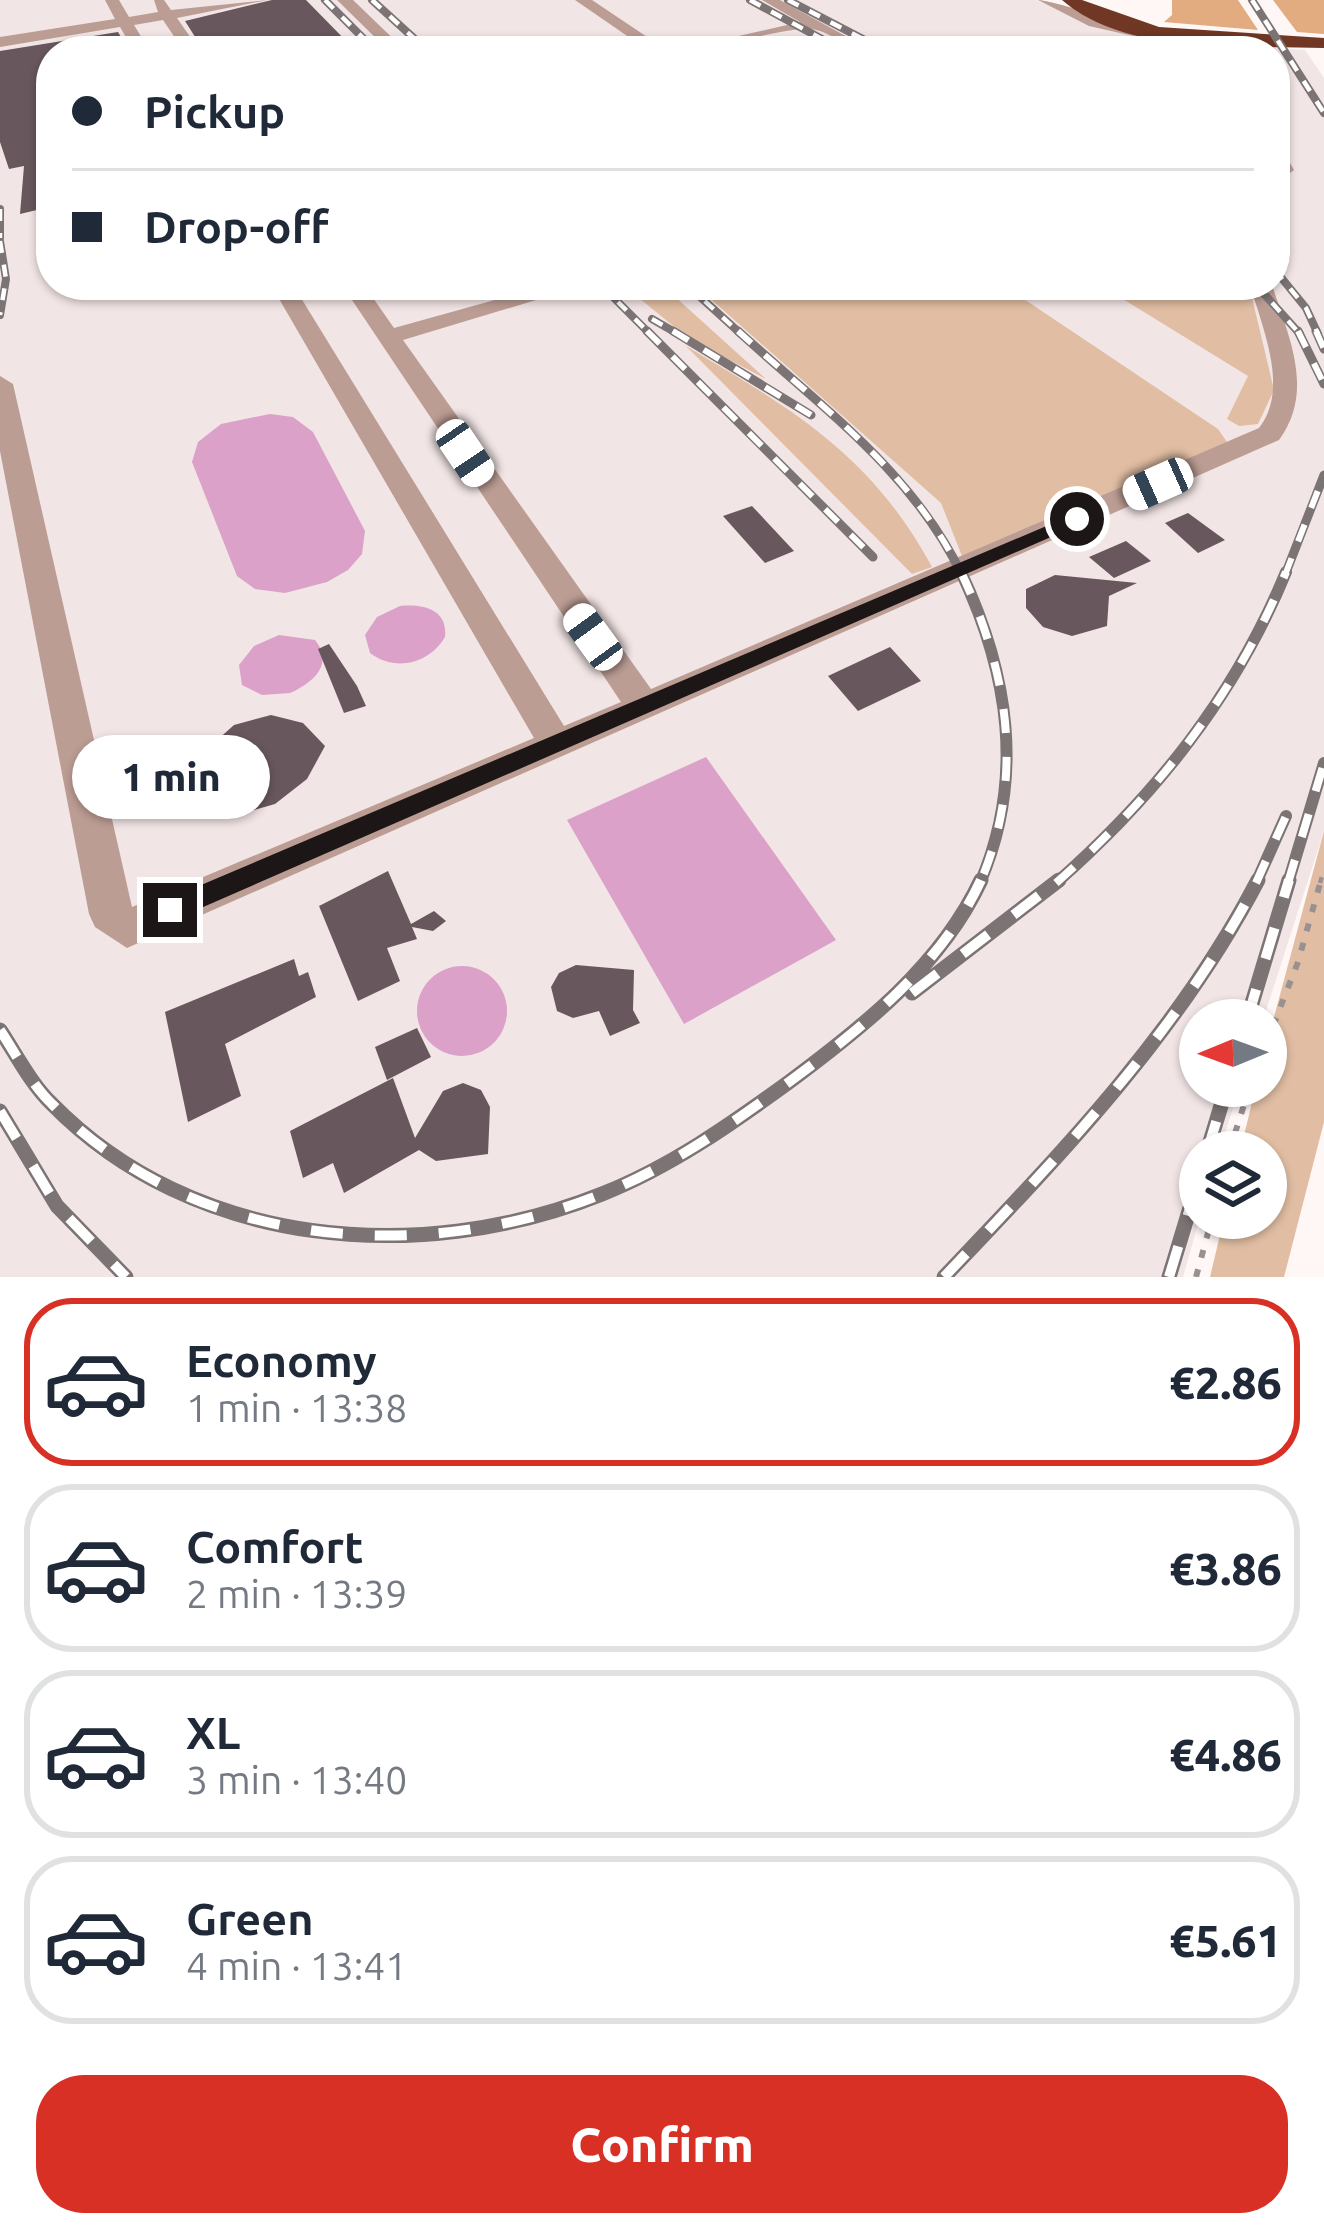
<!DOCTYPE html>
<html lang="en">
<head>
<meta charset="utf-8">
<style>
  :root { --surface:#fff; --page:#f2f2f3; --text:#1f2937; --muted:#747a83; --line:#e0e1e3; --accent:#d93025 }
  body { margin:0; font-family:Ubuntu,sans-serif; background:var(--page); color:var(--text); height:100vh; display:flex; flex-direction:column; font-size:45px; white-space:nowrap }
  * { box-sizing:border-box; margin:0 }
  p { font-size:39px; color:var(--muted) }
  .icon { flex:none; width:66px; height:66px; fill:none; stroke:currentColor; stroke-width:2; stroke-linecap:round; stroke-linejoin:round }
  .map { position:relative; height:1277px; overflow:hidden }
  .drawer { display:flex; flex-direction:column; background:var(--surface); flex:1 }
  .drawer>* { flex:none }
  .top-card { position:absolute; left:36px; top:36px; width:1254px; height:264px; border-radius:48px; box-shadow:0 3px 9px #0004; display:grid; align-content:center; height:264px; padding:0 36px; background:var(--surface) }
  .needle { width:78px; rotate:269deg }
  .tools { position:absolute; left:1179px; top:999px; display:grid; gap:24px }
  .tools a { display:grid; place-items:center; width:108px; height:108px; border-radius:50%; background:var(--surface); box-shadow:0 3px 9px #0004; font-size:60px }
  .end { position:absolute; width:54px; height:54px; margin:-27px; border:15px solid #1d1616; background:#fff; box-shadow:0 0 0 6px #fff }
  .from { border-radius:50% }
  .bubble { position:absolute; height:84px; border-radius:42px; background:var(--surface); box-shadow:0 3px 9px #0004; font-size:39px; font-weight:800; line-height:84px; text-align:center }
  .car { position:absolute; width:36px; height:72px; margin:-36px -18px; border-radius:15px; box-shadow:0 0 9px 3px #0007; background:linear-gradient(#fff 24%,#345 0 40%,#fff 0 76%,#345 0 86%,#fff 0) }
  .top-card b { display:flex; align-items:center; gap:42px; height:114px; font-size:45px }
  .top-card b+b { border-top:3px solid var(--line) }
  .top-card i { width:30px; height:30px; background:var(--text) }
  ul { padding:21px 0 0; list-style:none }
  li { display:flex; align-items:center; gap:36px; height:168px; margin:0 24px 18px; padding:0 12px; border:6px solid var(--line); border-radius:48px }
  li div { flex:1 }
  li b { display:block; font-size:45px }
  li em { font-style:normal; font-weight:800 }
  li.active { border-color:var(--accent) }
  li>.icon { width:108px; height:108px; stroke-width:1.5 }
  .button { display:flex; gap:24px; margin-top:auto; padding:24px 36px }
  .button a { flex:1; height:138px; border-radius:48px; background:var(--accent); color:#fff; font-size:48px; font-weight:800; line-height:138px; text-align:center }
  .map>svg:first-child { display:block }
  .built { fill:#f2e5e5; fill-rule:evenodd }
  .green { fill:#e1bea3 }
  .forest { fill:#e2ab80 }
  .water { fill:#dba1c9 }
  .building { fill:#68575c }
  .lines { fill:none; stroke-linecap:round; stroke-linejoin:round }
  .path-far1 { stroke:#999191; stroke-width:4.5; stroke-dasharray:6 9; stroke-linecap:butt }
  .path { stroke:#999191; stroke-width:6; stroke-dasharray:8 12; stroke-linecap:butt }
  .minor { fill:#bc9d94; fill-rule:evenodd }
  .highway { fill:#6f3724; fill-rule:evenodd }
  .rail-far3-casing { stroke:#7c7474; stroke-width:8 }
  .rail-far2-casing { stroke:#7c7474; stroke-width:9 }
  .rail-far1-casing { stroke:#7c7474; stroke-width:12 }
  .rail-casing { stroke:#7c7474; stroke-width:15 }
  .rail-far3 { stroke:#fff; stroke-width:4.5; stroke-dasharray:12; stroke-linecap:butt }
  .rail-far2 { stroke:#fff; stroke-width:6; stroke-dasharray:18; stroke-linecap:butt }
  .rail-far1 { stroke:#fff; stroke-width:8; stroke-dasharray:24; stroke-linecap:butt }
  .rail { stroke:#fff; stroke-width:10; stroke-dasharray:32; stroke-linecap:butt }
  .route { fill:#1d1616 }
</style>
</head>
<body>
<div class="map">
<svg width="1324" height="1277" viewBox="0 0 1324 1277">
  <rect width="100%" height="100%" fill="#fff6f6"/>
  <!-- built -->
  <path class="built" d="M 0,0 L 1036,0 L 1108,30 L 1182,42 L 1305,50 L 1324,78 L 1324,831 L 1263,1020 L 1200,1020 L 1200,1086 L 1240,1086 L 1219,1152 L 1200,1152 L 1200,1217 L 1183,1277 L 0,1277 ZM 51,51 L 1275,51 L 1275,285 L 51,285 Z"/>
  <!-- green -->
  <path class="green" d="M 623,285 L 662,285 L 766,379 L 688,338 Z
    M 695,285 L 1003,285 L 1218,429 L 1227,442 L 962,556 L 941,503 Z
    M 1100,285 L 1249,285 L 1274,390 L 1258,424 L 1239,426 L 1227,419 L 1248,376 Z
    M 686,346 C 792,409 871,454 932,567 L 912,574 Z
    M 1324,831 L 1324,1122 L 1284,1277 L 1210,1277 L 1224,1218 L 1266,1218 L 1266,1152 L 1240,1152 L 1256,1086 L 1266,1086 L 1266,1047 Z"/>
  <!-- forest -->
  <path class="forest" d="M 1172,0 L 1238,0 L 1258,30 L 1164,22 L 1172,15 Z
    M 1273,0 L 1324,0 L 1324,34 L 1297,32 Z"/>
  <!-- water -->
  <path class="water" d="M 270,414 L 293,417 L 313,432 L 365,531 L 362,554 L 348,570 L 327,582 L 285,593 L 255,589 L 237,576 L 192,462 L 198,442 L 221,424 Z
    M 400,606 C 423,604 448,609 445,637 C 429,664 395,672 370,653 L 365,635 L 377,617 Z
    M 279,635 L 315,640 C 335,665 312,683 290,693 L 262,695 L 242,685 L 239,665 L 254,646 Z
    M 706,757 L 836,940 L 684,1024 L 567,820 Z
    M417 1011a45 45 0 1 1 90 0a45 45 0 1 1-90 0Z"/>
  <!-- building -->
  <path class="building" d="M 272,0 L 306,0 L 356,51 L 204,51 L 185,21 Z
    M 118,32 L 129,51 L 102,51 L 99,45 L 51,51 L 51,191 L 38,194 L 41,209 L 20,214 L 24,166 L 9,169 L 0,142 L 0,51 Z
    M 752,506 L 794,551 L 765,563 L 723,516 Z
    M 1188,513 L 1225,540 L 1198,553 L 1165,523 Z
    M 1126,541 L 1151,561 L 1114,578 L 1089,557 Z
    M 1055,575 L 1137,583 L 1109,596 L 1107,626 L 1072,636 L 1043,627 L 1026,608 L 1026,589 Z
    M 329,644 L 357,686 L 366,706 L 344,713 L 318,649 Z
    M 890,647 L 921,681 L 858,711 L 828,676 Z
    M 271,715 L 303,723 L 325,746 L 307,779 L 275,804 L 254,810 L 217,805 L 198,781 L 206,750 L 234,725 Z
    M 388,871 L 411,924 L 434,911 L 446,921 L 433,931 L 412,927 L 417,939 L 387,948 L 400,981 L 358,1001 L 319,906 Z
    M 294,959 L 299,976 L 308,972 L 316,997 L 225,1044 L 241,1096 L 188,1122 L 165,1012 Z
    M 576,965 L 634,970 L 633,1010 L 640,1023 L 610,1036 L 599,1011 L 573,1018 L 557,1011 L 551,987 L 559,973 Z
    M 417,1028 L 431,1057 L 387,1080 L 375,1047 Z
    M 393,1078 L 415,1138 L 443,1091 L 463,1083 L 481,1090 L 490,1107 L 488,1154 L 436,1161 L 419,1150 L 344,1193 L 333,1163 L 303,1178 L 290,1131 Z"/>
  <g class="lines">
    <!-- path-far1 -->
    <path class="path-far1" d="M 1320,883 L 1324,869"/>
    <!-- path -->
    <path class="path" d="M 1266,1044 L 1298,962 L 1321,880
      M 1229,1152 L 1250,1086
      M 1196,1277 L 1212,1218"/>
    <!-- minor -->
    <path class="minor" d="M 105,0 L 119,0 L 129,17 L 158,12 L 154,0 L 164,0 L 171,10 L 268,0 L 177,18 L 200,51 L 184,51 L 163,20 L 134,25 L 150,51 L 134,51 L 120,27 L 0,47 L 0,37 L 115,19 Z
      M 337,0 L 353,0 L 406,51 L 389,51 Z
      M 575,0 L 592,0 L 668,51 L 649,51 Z
      M 762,0 L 780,0 L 873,51 C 848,51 835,33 812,29 C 788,26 710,51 673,51 L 800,22 Z
      M 1038,0 C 1050,0 1152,30 1163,36 L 1155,41 L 1089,26 Z
      M 1275,147 L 1282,149 L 1294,170 L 1275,184 Z
      M 271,285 L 293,285 L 564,726 L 621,702 L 342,285 L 364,285 L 394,328 L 549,285 L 586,285 L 403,340 L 651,689 L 1259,428 C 1290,389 1262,327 1250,285 L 1272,285 C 1289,338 1315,391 1279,440 L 127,948 L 95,927 L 89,914 L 0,451 L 0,376 L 13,384 L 132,907 L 534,738 Z"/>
    <!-- highway -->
    <path class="highway" d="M 1062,0 L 1082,0 L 1159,27 L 1324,38 L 1324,48 C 1243,45 1127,56 1062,0 Z"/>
    <!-- rail-far3 casing -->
    <g class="rail-far3-casing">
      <path id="rail-far3" d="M 325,0 L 376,51
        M 372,0 L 428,51
        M 750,0 L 844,51
        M 788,0 L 886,51
        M 1252,0 L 1324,113
        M 0,209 L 0,238
        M 0,241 L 6,279 L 0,315
        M 1275,270 L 1306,308 L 1318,334
        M 601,285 L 650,334
        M 687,285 L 741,334
        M 1256,285 L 1300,334
        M 652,319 L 678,334"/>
    </g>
    <!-- rail-far2 casing -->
    <g class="rail-far2-casing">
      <path id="rail-far2" d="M 647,331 L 873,557
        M 673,331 L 811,415
        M 738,331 C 820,406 913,472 962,575
        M 1298,331 L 1324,384
        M 1316,331 L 1324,349
        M 1285,575 L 1324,475"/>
    </g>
    <!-- rail-far1 casing -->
    <g class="rail-far1-casing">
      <path id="rail-far1" d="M 961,572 C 1009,674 1025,778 980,883
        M 1056,883 C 1156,795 1235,696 1286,572
        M 1256,883 L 1286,816
        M 1288,883 L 1324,763"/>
    </g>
    <!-- rail casing -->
    <g class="rail-casing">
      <path id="rail" d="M 912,993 L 1059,880
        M 1247,1020 L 1289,880
        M 0,1030 C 16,1054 31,1084 52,1104 C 193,1248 420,1267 602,1194 C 670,1167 730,1125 789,1082 C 863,1027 941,966 981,880
        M 0,1111 L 57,1206 L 126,1277
        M 1207,1152 L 1227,1086
        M 944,1277 C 1061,1154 1179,1032 1258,880
        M 1169,1277 L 1200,1175"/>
    </g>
    <!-- rail-far3 -->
    <use href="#rail-far3" class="rail-far3"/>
    <!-- rail-far2 -->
    <use href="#rail-far2" class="rail-far2"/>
    <!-- rail-far1 -->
    <use href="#rail-far1" class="rail-far1"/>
    <!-- rail -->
    <use href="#rail" class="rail"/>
  </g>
  <!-- route -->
  <path class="route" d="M 1077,513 L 1083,515 L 1083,523 L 178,918 L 161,918 L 158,910 L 161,902 Z"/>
</svg>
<div class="tools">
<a><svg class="needle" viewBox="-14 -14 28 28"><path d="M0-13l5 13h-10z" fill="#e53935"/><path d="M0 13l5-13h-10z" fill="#747a83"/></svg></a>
<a><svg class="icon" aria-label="layers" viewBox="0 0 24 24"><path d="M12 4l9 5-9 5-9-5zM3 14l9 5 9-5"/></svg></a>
</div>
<i class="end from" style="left:1077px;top:519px"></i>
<i class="end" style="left:170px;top:910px"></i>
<div class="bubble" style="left:72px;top:735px;width:198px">1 min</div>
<i class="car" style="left:465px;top:453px;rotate:146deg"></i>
<i class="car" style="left:1158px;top:484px;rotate:246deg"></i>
<i class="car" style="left:593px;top:637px;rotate:324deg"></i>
<div class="top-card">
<b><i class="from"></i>Pickup</b>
<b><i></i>Drop-off</b>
</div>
</div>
<section class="drawer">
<ul>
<li class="active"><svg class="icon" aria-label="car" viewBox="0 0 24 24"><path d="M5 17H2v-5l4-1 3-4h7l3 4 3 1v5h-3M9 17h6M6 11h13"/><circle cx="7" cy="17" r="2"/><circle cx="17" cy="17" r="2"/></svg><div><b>Economy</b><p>1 min · 13:38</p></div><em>€2.86</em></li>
<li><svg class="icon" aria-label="car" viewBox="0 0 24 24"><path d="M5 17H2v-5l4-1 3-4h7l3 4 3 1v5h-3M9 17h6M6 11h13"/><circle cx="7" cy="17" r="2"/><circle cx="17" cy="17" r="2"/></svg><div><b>Comfort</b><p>2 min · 13:39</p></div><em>€3.86</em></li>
<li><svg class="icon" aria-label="car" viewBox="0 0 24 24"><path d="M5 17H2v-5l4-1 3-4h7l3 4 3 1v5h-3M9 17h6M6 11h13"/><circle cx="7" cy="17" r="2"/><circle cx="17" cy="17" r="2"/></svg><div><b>XL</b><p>3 min · 13:40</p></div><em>€4.86</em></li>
<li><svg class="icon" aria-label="car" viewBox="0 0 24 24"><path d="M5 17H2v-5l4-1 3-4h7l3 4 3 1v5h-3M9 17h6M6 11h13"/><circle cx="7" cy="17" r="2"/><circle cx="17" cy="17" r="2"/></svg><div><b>Green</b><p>4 min · 13:41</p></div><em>€5.61</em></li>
</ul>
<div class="button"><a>Confirm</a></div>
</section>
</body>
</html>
